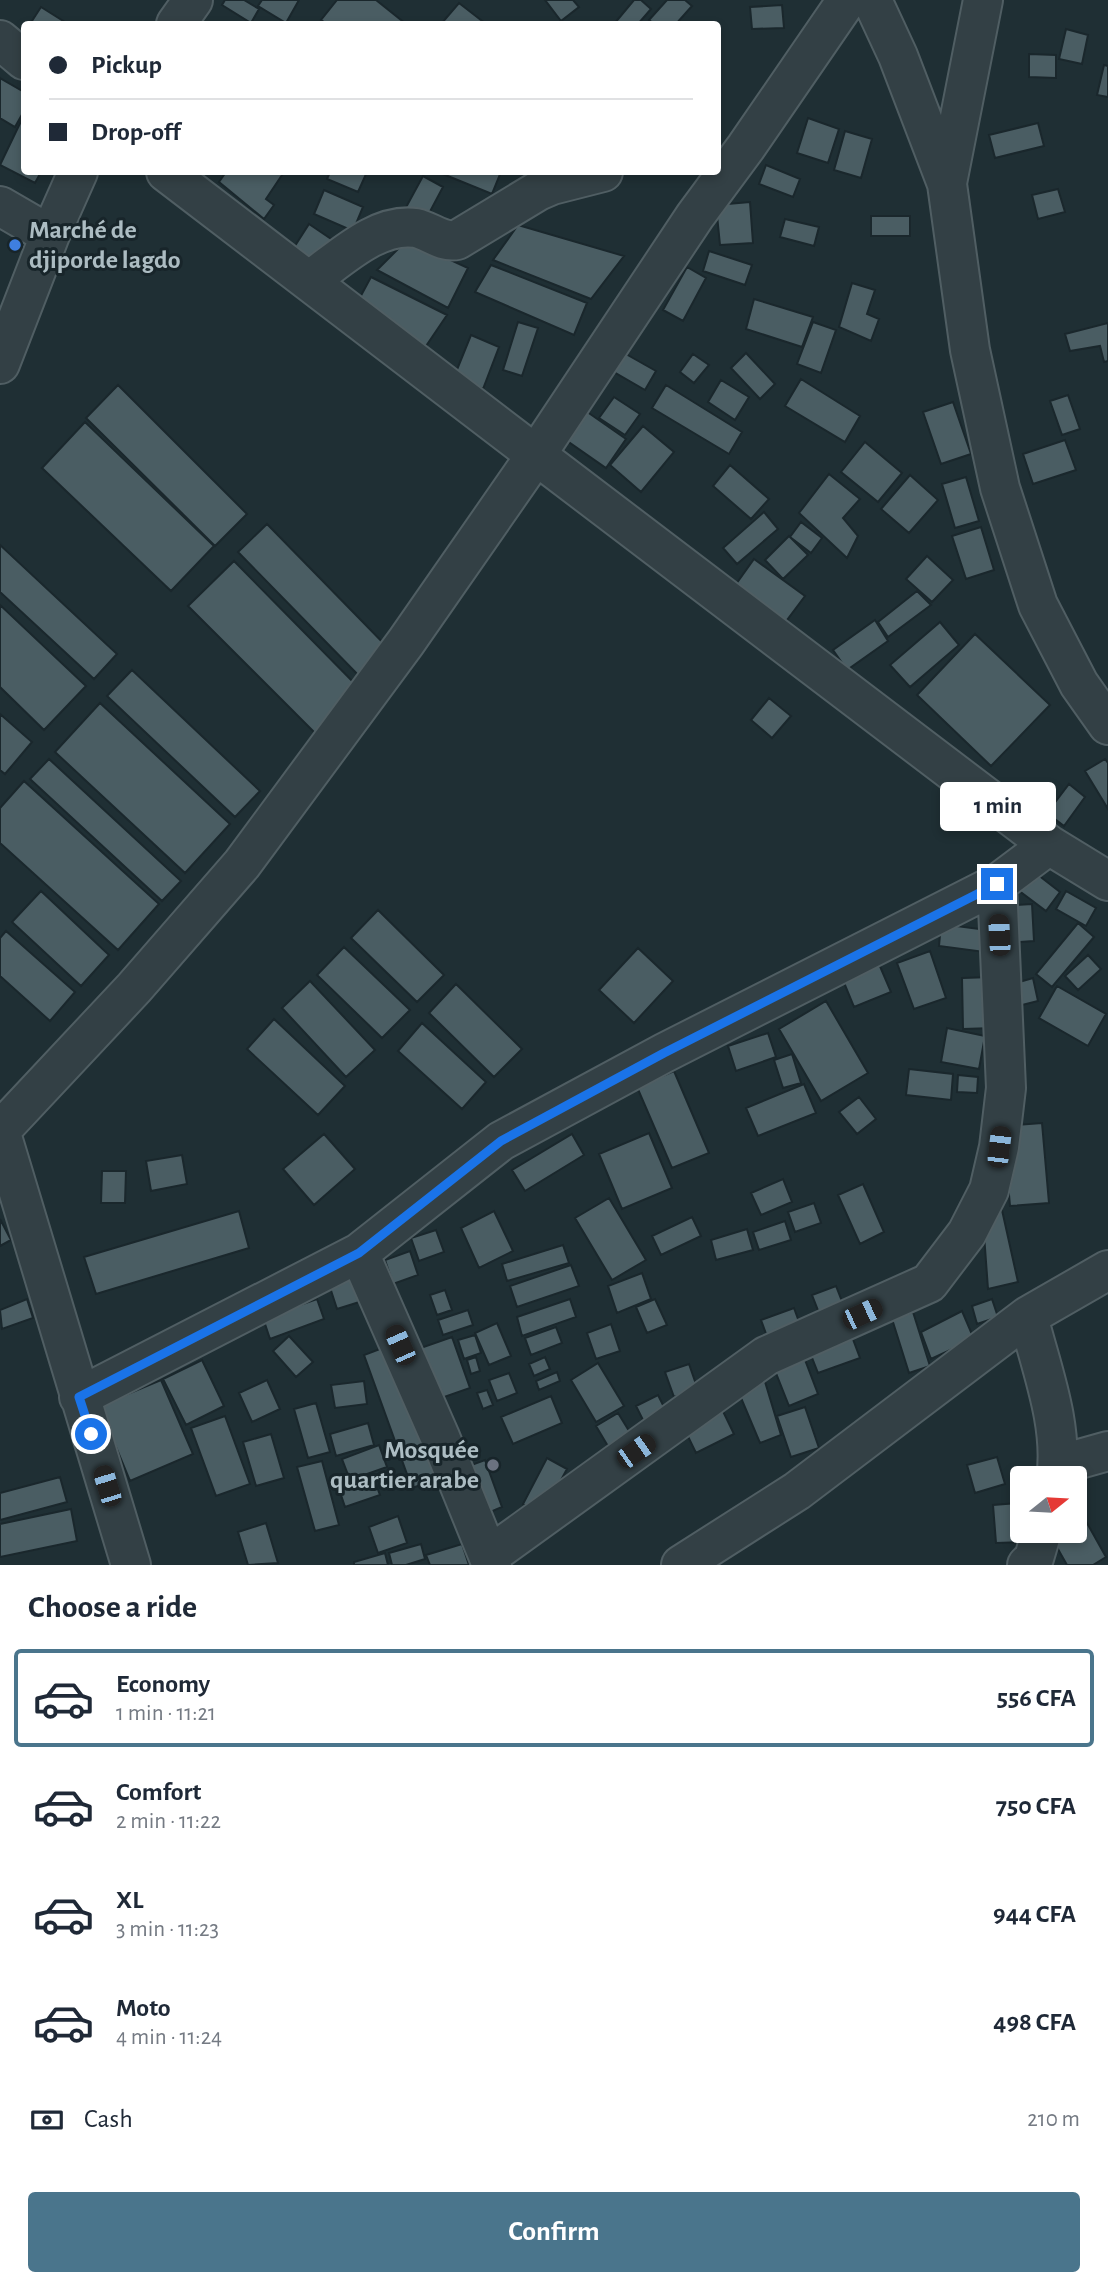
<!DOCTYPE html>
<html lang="en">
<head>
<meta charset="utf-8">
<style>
  :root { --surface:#fff; --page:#f6f6f7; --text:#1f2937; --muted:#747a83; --line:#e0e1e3; --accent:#4a758c }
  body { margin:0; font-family:"Alegreya Sans",sans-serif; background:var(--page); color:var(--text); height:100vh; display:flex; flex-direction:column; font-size:26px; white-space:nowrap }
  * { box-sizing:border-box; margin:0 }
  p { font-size:23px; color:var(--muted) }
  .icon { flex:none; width:38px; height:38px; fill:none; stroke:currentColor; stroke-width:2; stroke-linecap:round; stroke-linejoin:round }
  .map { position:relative; height:1565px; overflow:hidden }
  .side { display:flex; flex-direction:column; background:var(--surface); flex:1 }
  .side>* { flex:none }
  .guide { position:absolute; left:21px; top:21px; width:700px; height:154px; border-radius:7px; box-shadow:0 4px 10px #0003; display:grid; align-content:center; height:154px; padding:0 28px; background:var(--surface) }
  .needle { width:46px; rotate:72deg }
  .fabs { position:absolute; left:1010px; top:1466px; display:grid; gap:14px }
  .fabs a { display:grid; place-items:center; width:77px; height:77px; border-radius:7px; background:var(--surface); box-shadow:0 4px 10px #0003; font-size:35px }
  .end { position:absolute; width:32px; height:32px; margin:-16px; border:9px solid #1a73e8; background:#fff; box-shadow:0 0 0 4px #fff }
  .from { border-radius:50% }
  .bubble { position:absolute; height:49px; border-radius:7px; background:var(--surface); box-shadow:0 4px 10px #0003; font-size:23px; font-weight:700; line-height:49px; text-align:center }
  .car { position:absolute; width:21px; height:42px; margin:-21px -10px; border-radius:9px; box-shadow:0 0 5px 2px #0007; background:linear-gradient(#222 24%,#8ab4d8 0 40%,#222 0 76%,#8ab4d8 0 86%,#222 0) }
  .guide b { display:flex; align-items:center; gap:24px; height:66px; font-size:26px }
  .guide b+b { border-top:2px solid var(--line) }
  .guide i { width:18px; height:18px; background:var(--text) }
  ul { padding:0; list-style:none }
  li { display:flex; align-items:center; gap:21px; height:98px; margin:0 14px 10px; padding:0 14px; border:4px solid transparent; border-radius:7px }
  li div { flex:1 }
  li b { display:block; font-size:26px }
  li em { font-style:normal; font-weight:700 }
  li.active { border-color:var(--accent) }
  li>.icon { width:63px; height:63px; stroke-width:1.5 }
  h2 { padding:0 28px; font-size:32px; line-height:84px }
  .pay { display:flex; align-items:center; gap:18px; height:77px; padding:0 28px; font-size:26px }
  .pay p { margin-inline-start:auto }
  .action { display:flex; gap:14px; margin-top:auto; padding:14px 28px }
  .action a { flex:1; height:80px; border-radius:7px; background:var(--accent); color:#fff; font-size:28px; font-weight:700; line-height:80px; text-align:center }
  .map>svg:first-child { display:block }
  .building { fill:#4a5d63; stroke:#1a272c; stroke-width:2 }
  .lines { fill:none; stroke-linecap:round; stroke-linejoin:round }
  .minor-casing { stroke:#505e63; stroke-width:42 }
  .minor { stroke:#334045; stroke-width:38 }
  .route { stroke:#1a73e8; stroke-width:9 }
  .shop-dot { fill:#3f7fe0; stroke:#18252a; stroke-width:2.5 }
  .worship-dot { fill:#6b7280; stroke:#18252a; stroke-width:2.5 }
  .labels { text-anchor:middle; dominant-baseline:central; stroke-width:6; stroke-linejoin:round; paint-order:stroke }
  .poi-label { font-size:26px; font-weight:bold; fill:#acbcc2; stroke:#18252a; text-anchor:start }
</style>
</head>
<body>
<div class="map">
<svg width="1108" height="1565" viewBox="0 0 1108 1565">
  <rect width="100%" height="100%" fill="#1f2f34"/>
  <!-- building -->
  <path class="building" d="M 225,0 L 244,0 L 259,9 L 251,23 L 222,5 Z
    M 262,0 L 299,0 L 286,23 L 258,6 Z
    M 337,0 L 376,0 L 406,24 L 327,24 L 321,20 Z
    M 545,0 L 573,0 L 579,7 L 561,21 Z
    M 634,0 L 641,0 L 651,9 L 638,24 L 614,24 Z
    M 667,0 L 685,0 L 692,6 L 676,24 L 654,24 L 649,20 Z
    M 459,3 L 486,24 L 441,24 Z
    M 782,5 L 784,28 L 752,29 L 750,7 Z
    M 41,7 L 68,24 L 30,24 Z
    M 1066,29 L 1088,35 L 1082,64 L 1059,59 Z
    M 1029,54 L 1056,55 L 1056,78 L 1029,77 Z
    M 1104,65 L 1108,66 L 1108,97 L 1097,95 Z
    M 0,78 L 24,92 L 24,111 L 15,127 L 0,118 Z
    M 24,115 L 24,172 L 41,172 L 35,183 L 0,165 Z
    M 808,118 L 839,129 L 828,163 L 797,153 Z
    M 1038,123 L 1044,146 L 995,158 L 989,135 Z
    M 845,131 L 872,139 L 861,178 L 834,170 Z
    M 766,165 L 800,179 L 793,197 L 759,184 Z
    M 226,172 L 284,172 L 266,199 L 274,205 L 264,219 L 219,182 Z
    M 330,172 L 367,172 L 358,192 L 327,179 Z
    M 438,172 L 501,172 L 492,194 Z
    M 423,176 L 443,187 L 425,221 L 404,211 Z
    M 1058,189 L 1065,212 L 1038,219 L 1032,195 Z
    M 324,190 L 363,207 L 353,231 L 314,214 Z
    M 750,202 L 753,243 L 720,245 L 716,205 Z
    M 871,216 L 910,216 L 910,236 L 871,236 Z
    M 785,219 L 819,227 L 814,246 L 780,237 Z
    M 309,224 L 337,243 L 320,267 L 293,249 Z
    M 518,225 L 624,256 L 591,299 L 493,260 Z
    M 407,240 L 468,268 L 448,308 L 377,270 Z
    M 709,251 L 752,265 L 745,285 L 703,271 Z
    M 491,265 L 587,303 L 574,335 L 475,292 Z
    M 687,267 L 706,278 L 683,321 L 663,310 Z
    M 371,277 L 447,315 L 424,349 L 357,303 Z
    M 852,283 L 875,290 L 867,314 L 879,319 L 871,341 L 839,327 Z
    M 754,299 L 813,317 L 802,347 L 746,329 Z
    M 518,322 L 538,328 L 522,376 L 503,370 Z
    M 813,322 L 836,330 L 821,373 L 797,364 Z
    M 1108,323 L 1108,361 L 1104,362 L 1100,346 L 1070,351 L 1065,334 Z
    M 471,335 L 499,347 L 483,389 L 454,377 Z
    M 617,349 L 656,371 L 645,390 L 607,368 Z
    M 746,353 L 775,384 L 760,399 L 731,368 Z
    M 693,354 L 709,365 L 694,383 L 680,372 Z
    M 801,379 L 860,416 L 845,442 L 785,406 Z
    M 721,380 L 749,397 L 735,420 L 708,402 Z
    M 118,385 L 247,514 L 215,546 L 86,418 Z
    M 666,385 L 742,432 L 729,454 L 652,408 Z
    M 1068,395 L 1080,429 L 1062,435 L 1050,401 Z
    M 614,397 L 640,414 L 625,435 L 599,418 Z
    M 953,402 L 971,454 L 941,464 L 923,412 Z
    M 583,409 L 626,439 L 606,468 L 563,438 Z
    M 85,422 L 214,546 L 171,591 L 42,468 Z
    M 643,426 L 674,452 L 641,492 L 610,465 Z
    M 1065,440 L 1076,470 L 1033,484 L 1023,454 Z
    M 865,442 L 902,473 L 878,502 L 841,472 Z
    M 730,465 L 769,499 L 751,519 L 713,486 Z
    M 829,474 L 860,499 L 843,518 L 858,536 L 847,558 L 799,513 Z
    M 910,475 L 938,500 L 909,533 L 881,509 Z
    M 966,477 L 979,521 L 955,528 L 942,484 Z
    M 764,512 L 778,529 L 737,564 L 723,548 Z
    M 801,522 L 822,538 L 811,553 L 790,537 Z
    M 267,524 L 396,656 L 367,684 L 238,552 Z
    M 981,527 L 994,570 L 966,579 L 952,536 Z
    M 789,536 L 808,555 L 783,579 L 765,560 Z
    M 0,545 L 117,654 L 94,679 L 0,592 Z
    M 927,556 L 953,580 L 932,602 L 906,579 Z
    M 754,559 L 805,596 L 784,624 L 734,587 Z
    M 234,561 L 362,691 L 317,735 L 188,606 Z
    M 917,591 L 931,605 L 888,637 L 878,622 Z
    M 0,605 L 86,686 L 44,730 L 0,687 Z
    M 875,620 L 888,641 L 847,670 L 833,650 Z
    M 940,622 L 959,645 L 910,687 L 890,665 Z
    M 975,634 L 1050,705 L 991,766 L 917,695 Z
    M 132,670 L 260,791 L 235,817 L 107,696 Z
    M 769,698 L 791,716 L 772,738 L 751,720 Z
    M 100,703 L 230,824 L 185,873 L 55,752 Z
    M 0,714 L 32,742 L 5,774 L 0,770 Z
    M 49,759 L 181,881 L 162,901 L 30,779 Z
    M 1105,759 L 1108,763 L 1108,809 L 1085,771 Z
    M 24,781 L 159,904 L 118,950 L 0,843 L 0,808 Z
    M 1069,784 L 1085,797 L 1064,826 L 1047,813 Z
    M 1033,871 L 1060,892 L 1046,911 L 1018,890 Z
    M 41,891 L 109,955 L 81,986 L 12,922 Z
    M 1066,891 L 1096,908 L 1086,926 L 1056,909 Z
    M 1032,904 L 1034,941 L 1003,943 L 1000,906 Z
    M 378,910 L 444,975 L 417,1002 L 351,938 Z
    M 1078,923 L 1094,937 L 1052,987 L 1036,974 Z
    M 941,924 L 995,931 L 992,953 L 939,946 Z
    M 6,931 L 75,992 L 50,1021 L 0,976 L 0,938 Z
    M 344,947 L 410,1010 L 382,1038 L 317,975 Z
    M 638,948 L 673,981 L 634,1023 L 599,990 Z
    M 930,951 L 946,998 L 914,1009 L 897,963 Z
    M 1088,955 L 1101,969 L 1078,990 L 1065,976 Z
    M 876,957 L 891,992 L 854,1007 L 840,973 Z
    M 992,977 L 994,1028 L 963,1029 L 962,978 Z
    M 1033,978 L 1038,1001 L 1010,1008 L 1005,986 Z
    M 310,981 L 375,1050 L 346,1077 L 282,1008 Z
    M 456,984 L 522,1049 L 494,1077 L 429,1013 Z
    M 1057,986 L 1106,1014 L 1088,1046 L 1039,1018 Z
    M 826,1001 L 868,1073 L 821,1101 L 779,1029 Z
    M 274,1019 L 345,1086 L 318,1115 L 247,1049 Z
    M 422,1023 L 486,1082 L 462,1109 L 398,1051 Z
    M 947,1028 L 985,1036 L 979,1069 L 941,1062 Z
    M 768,1033 L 776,1057 L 736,1071 L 728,1046 Z
    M 792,1054 L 801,1083 L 783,1088 L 774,1060 Z
    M 909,1069 L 953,1074 L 951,1100 L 906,1095 Z
    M 674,1071 L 709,1153 L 672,1168 L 637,1087 Z
    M 958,1075 L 978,1077 L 977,1093 L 957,1092 Z
    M 804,1084 L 816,1113 L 758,1136 L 746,1108 Z
    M 859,1097 L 876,1119 L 857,1134 L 839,1112 Z
    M 1042,1123 L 1049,1203 L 1010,1206 L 1003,1126 Z
    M 649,1133 L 672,1188 L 622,1209 L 599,1154 Z
    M 324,1134 L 355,1169 L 314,1205 L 283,1169 Z
    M 572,1134 L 584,1155 L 525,1191 L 512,1170 Z
    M 182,1155 L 187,1184 L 151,1191 L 146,1161 Z
    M 102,1171 L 126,1171 L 125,1203 L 101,1203 Z
    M 783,1179 L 792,1202 L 761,1215 L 751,1193 Z
    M 863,1184 L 884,1232 L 860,1244 L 838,1195 Z
    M 609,1198 L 646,1260 L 612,1280 L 575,1218 Z
    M 1000,1201 L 1018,1282 L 988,1289 L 982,1207 Z
    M 814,1203 L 821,1223 L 795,1232 L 788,1212 Z
    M 239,1211 L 249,1248 L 96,1294 L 84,1257 Z
    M 494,1211 L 513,1251 L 479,1268 L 461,1228 Z
    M 692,1217 L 701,1236 L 661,1255 L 652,1236 Z
    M 0,1219 L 11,1240 L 0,1246 Z
    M 785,1221 L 791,1240 L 759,1250 L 753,1232 Z
    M 747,1229 L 753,1250 L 716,1260 L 711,1240 Z
    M 436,1230 L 444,1252 L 419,1261 L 411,1238 Z
    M 563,1245 L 569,1263 L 507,1281 L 502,1264 Z
    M 410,1251 L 418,1275 L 393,1284 L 385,1260 Z
    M 359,1265 L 369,1299 L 337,1309 L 326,1275 Z
    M 571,1265 L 579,1286 L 517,1307 L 510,1286 Z
    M 642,1273 L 651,1299 L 617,1313 L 608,1286 Z
    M 836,1286 L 845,1309 L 821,1318 L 812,1295 Z
    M 445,1290 L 452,1310 L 437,1315 L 430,1295 Z
    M 27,1299 L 33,1318 L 2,1329 L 0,1310 Z
    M 317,1299 L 324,1319 L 270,1339 L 263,1318 Z
    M 570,1299 L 576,1317 L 522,1336 L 517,1317 Z
    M 655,1299 L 667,1325 L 647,1333 L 636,1307 Z
    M 992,1299 L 998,1317 L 977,1324 L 972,1306 Z
    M 794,1308 L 802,1330 L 769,1342 L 761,1320 Z
    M 468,1310 L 473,1325 L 443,1335 L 438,1320 Z
    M 962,1311 L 974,1339 L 931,1359 L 921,1332 Z
    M 913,1312 L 930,1366 L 909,1373 L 892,1319 Z
    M 497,1323 L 511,1356 L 489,1365 L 475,1333 Z
    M 611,1324 L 620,1351 L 596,1359 L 587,1333 Z
    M 556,1327 L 562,1343 L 531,1355 L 525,1338 Z
    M 851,1334 L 860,1358 L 818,1373 L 809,1350 Z
    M 475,1335 L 481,1353 L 464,1359 L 458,1340 Z
    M 289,1336 L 313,1362 L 296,1377 L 273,1351 Z
    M 452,1337 L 470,1388 L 430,1402 L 412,1351 Z
    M 393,1344 L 441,1478 L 412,1488 L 364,1355 Z
    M 802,1352 L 818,1394 L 789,1406 L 772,1363 Z
    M 476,1357 L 480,1371 L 471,1374 L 467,1360 Z
    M 545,1357 L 550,1369 L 534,1376 L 529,1364 Z
    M 202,1360 L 224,1406 L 186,1425 L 163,1379 Z
    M 598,1363 L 624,1406 L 596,1422 L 571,1380 Z
    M 689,1364 L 698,1390 L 674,1397 L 665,1372 Z
    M 557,1372 L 560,1381 L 539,1390 L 536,1381 Z
    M 509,1373 L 517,1393 L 497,1401 L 489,1380 Z
    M 763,1375 L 781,1435 L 760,1443 L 736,1386 Z
    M 161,1380 L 193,1454 L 130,1481 L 99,1406 Z
    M 267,1380 L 280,1409 L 252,1422 L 239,1393 Z
    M 364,1381 L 367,1404 L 335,1408 L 331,1385 Z
    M 487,1390 L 493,1405 L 483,1409 L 477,1393 Z
    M 658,1395 L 670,1419 L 648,1430 L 636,1406 Z
    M 551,1396 L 562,1423 L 513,1444 L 501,1417 Z
    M 316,1403 L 330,1452 L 308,1458 L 294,1409 Z
    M 719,1403 L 734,1434 L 696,1453 L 681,1422 Z
    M 805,1407 L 819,1448 L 791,1457 L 777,1416 Z
    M 618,1413 L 634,1439 L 612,1453 L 596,1426 Z
    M 225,1416 L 250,1484 L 216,1496 L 191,1428 Z
    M 368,1423 L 374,1445 L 336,1456 L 330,1434 Z
    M 271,1434 L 284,1478 L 256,1486 L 243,1442 Z
    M 379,1445 L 387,1467 L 350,1480 L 342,1459 Z
    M 997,1457 L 1005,1484 L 975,1493 L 967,1465 Z
    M 547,1458 L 567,1469 L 542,1515 L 523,1504 Z
    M 485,1460 L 502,1507 L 481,1516 L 463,1468 Z
    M 322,1461 L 339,1525 L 315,1531 L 297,1467 Z
    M 372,1474 L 380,1495 L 345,1507 L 338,1486 Z
    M 60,1477 L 67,1502 L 0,1520 L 0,1493 Z
    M 1019,1503 L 1022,1542 L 996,1543 L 993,1505 Z
    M 71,1509 L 77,1541 L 0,1557 L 0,1524 Z
    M 398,1516 L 407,1543 L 378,1553 L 369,1527 Z
    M 266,1523 L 278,1563 L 248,1565 L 238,1532 Z
    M 1087,1523 L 1106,1557 L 1093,1565 L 1067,1565 L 1054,1542 Z
    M 421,1544 L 425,1559 L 406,1565 L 392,1565 L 389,1553 Z
    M 462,1544 L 469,1565 L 430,1565 L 426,1555 Z
    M 385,1553 L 388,1565 L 354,1565 L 354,1562 Z"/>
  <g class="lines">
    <!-- minor casing -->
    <g class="minor-casing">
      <path id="minor" d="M 872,0 L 898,56 L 947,184 L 970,350 L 1000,488 L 1038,605 L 1079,684 L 1108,725
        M 176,24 L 193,0
        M 0,40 L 24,60
        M 166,172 L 536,455 L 1049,845 L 1108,881
        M 947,183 L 983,0
        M 0,206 L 50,235
        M 310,280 C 339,260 377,222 416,228 C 430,231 442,243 457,240 L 538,191 L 552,185 L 603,172
        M 0,364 L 50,235 L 78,172
        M 0,1130 L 131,1565
        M 0,1131 L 134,988 L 242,864 L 406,642 L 536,455 L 695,216 L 746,147 L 847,0
        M 359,1253 L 440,1437 L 492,1565
        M 1028,1316 C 1041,1368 1064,1425 1056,1479
        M 79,1397 L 359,1253 L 501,1141 L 664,1053 L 997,884 L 1049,845
        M 1058,1465 L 1108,1451
        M 489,1556 L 766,1356 L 929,1283 L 967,1233 L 989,1190 L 999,1147 L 1006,1088 L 997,884
        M 681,1565 L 797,1491 L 1028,1316 L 1108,1270
        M 1027,1565 L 1034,1558 L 1042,1531"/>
    </g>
    <!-- minor -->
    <use href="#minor" class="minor"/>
  </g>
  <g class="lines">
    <!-- route -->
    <path class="route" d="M 91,1434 L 79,1397 L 359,1253 L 501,1141 L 664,1053 L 997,884"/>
  </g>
  <!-- markers -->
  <circle class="shop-dot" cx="15" cy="245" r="7"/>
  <circle class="worship-dot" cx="493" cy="1465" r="7"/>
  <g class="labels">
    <!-- poi labels -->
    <g class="poi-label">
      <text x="29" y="230">Marché de<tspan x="29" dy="30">djiporde lagdo</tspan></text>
      <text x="479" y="1450" text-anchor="end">Mosquée<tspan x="479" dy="30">quartier arabe</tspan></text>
    </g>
  </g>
</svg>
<div class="fabs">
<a><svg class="needle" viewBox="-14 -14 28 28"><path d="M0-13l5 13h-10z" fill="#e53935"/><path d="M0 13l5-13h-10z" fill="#747a83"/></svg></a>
</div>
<i class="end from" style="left:91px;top:1434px"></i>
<i class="end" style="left:997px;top:884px"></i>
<div class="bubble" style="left:940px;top:782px;width:116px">1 min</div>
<i class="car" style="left:999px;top:935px;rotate:357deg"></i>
<i class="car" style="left:999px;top:1147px;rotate:7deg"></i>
<i class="car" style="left:862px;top:1314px;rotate:65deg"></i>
<i class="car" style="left:400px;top:1345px;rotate:336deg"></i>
<i class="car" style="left:636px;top:1451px;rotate:55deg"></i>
<i class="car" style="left:107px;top:1486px;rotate:343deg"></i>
<div class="guide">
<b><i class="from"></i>Pickup</b>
<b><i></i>Drop-off</b>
</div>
</div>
<section class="side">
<h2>Choose a ride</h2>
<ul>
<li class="active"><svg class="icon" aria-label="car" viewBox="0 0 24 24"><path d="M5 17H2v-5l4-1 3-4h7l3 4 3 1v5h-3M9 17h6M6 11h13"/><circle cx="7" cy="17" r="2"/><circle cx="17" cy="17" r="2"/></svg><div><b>Economy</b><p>1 min · 11:21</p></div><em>556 CFA</em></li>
<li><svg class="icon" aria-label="car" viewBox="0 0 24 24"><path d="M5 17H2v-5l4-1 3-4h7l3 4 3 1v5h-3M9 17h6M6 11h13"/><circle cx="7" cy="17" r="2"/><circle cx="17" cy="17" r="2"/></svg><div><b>Comfort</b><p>2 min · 11:22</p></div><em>750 CFA</em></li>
<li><svg class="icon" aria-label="car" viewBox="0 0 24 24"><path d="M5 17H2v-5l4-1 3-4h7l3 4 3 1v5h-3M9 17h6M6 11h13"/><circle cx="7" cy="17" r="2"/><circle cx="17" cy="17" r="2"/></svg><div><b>XL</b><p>3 min · 11:23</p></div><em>944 CFA</em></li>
<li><svg class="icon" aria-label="car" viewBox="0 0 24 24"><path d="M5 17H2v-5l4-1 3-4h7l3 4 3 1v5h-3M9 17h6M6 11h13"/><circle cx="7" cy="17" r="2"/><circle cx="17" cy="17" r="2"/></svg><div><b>Moto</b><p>4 min · 11:24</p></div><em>498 CFA</em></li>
</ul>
<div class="pay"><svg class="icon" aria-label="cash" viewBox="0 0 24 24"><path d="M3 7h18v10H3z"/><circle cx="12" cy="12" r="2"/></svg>Cash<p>210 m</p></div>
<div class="action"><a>Confirm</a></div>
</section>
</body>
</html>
